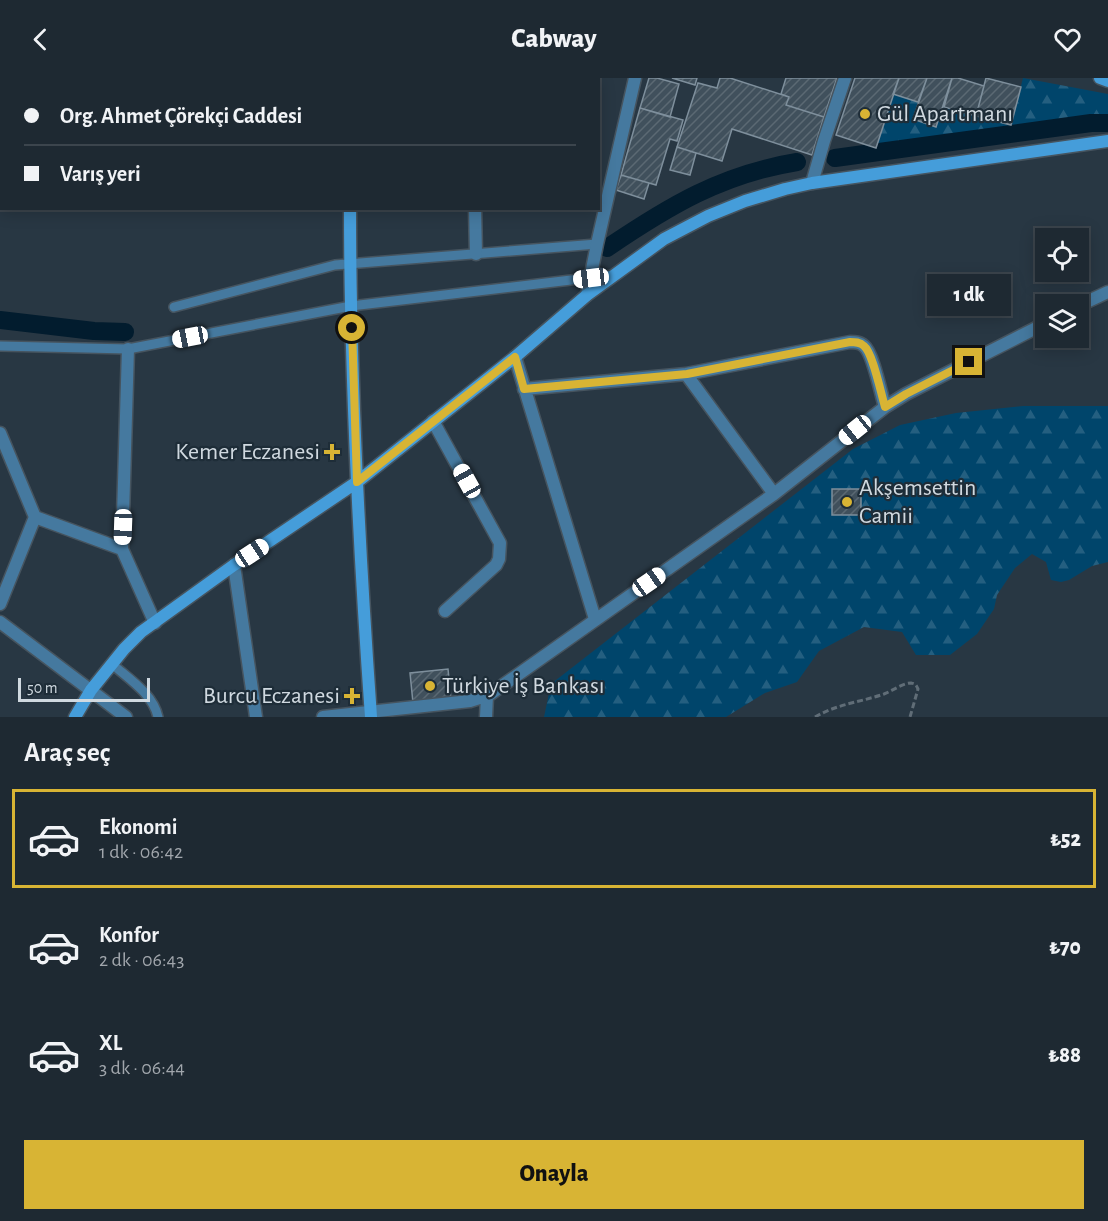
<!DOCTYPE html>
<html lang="tr">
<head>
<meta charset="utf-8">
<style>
  :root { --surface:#1e2932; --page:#2b353e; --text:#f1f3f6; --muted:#a1a6ac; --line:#3c454d; --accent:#d8b434 }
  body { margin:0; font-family:"Alegreya Sans",sans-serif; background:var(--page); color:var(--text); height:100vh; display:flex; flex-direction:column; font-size:22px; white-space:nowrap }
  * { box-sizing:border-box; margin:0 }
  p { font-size:20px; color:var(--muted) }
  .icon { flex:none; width:33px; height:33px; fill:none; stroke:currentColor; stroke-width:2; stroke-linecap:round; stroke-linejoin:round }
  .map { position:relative; height:639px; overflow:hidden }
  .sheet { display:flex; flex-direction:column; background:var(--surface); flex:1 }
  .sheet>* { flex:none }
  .guide { position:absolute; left:0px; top:0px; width:600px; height:132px; box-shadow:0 3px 15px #0003,0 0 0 2px var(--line); display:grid; align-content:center; height:132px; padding:0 24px; background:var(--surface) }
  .buttons { position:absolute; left:1035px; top:150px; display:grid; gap:12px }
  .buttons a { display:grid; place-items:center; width:54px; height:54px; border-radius:0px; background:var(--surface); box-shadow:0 3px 15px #0003,0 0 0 2px var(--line); font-size:30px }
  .scale { position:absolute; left:18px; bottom:15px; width:132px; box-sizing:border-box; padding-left:6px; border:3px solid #d0d9e0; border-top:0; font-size:16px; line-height:21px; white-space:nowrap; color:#d0d9e0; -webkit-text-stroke:4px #1e2d38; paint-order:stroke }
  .end { position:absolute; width:27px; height:27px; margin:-14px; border:8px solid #d8b434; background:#111; box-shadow:0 0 0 3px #111 }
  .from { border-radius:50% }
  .bubble { position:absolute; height:42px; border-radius:0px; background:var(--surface); box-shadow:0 3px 15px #0003,0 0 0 2px var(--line); font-size:20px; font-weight:800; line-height:42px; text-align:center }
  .car { position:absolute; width:18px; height:36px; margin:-18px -9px; border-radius:8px; box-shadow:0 0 4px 2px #0007; background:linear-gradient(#fff 24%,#345 0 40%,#fff 0 76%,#345 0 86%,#fff 0) }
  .guide b { display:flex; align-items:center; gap:21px; height:57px; font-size:22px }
  .guide b+b { border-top:2px solid var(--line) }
  .guide i { width:15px; height:15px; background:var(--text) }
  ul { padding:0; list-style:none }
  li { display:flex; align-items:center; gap:18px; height:99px; margin:0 12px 9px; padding:0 12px; border:3px solid transparent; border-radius:0px }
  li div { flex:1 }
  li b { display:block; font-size:22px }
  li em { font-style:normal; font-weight:800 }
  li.active { border-color:var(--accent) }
  li>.icon { width:54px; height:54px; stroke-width:1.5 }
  h2 { padding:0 24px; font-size:27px; line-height:72px }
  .primary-button { display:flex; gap:12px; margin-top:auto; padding:12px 24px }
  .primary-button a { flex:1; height:69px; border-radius:0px; background:var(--accent); color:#111; font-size:24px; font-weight:800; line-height:69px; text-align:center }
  header { display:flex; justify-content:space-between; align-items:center; height:78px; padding:0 24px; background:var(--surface); font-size:27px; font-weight:800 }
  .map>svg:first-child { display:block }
  .forest { fill:url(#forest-firs) }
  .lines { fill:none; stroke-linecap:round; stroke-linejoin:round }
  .canal { stroke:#021c2e; stroke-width:18 }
  .building { fill:url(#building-hatch); stroke:#7e8f9c; stroke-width:1.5 }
  .lane-casing { stroke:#46545f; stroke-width:12 }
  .street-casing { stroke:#46545f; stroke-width:15 }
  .secondary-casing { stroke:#46545f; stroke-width:15 }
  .path { stroke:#606d77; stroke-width:3; stroke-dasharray:6 3; stroke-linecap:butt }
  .lane { stroke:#45799f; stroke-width:9 }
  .street { stroke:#45799f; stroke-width:12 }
  .secondary { stroke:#459dda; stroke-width:12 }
  .route { stroke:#d8b434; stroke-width:8 }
  .poi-dot { fill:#d8b434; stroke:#1e2d38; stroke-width:2 }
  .labels { text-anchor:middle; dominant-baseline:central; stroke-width:4.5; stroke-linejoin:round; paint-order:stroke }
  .poi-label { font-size:24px; fill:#d0d9e0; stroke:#1e2d38; text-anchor:start }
</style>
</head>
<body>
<header><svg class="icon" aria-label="back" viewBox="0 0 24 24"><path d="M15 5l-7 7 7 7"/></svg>Cabway<svg class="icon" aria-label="heart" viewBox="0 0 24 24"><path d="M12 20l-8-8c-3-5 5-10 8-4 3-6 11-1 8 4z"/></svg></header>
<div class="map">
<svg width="1108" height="639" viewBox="0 0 1108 639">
  <defs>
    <pattern id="forest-firs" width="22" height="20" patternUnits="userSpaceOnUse" patternTransform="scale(1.5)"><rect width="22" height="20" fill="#00456b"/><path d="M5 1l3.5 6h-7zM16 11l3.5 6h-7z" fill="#245f80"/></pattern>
    <pattern id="building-hatch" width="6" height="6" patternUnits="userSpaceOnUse" patternTransform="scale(1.5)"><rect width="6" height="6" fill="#40505c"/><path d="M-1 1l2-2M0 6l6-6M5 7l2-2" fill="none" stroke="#5b6973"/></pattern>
  </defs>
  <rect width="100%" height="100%" fill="#283743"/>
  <!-- forest -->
  <path class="forest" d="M 1023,0 L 1108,16 L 1108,45 L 1091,45 L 876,70 L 893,16 L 918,24 L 913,41 L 936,49 L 944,29 L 1011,47 Z
    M 1023,328 L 1108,328 L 1108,484 L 1092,488 L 1069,502 L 1061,504 L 1051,502 L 1046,484 L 1032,476 L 1015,490 L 997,517 L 994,531 L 977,556 L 950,577 L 916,577 L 902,554 L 864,549 L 819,573 L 797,604 L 765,615 L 726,639 L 544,639 L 551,606 L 853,371 L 900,347 L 956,335 Z"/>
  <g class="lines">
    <!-- canal -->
    <path class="canal" d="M 835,80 L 1091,45 L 1108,45
      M 607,170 C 669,128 722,96 797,84
      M 0,242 L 94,253 L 125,254"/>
  </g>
  <!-- building -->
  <path class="building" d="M 649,0 L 657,0 L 679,6 L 670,39 L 640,30 Z
    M 672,0 L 697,0 L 695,7 Z
    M 720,0 L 730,0 L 789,19 L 786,27 L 824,39 L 812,77 L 732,51 L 722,83 L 677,69 L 698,5 L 717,10 Z
    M 786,0 L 837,0 L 824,39 L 786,27 L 789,19 L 781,16 Z
    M 855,0 L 899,0 L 876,70 L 836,57 Z
    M 899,0 L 927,0 L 918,24 L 893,16 Z
    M 927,0 L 952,0 L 936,49 L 913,41 Z
    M 952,0 L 958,0 L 984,8 L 976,38 L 944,29 Z
    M 986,0 L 1021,9 L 1011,47 L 976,38 Z
    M 640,30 L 683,42 L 677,63 L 670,61 L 656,107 L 621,97 Z
    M 677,69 L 696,75 L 690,97 L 670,92 Z
    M 621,97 L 649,105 L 644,121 L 616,112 Z
    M 832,411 L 861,411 L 861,437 L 832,437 Z
    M 448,591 L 451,621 L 413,625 L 410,595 Z"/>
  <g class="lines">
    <!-- lane casing -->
    <g class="lane-casing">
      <path id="lane" d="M 174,229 L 335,187 L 597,166
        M 0,268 L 128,271 L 351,228 L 613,197
        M 112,586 C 129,601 153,616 158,639"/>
    </g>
    <!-- street casing -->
    <g class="street-casing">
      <path id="street" d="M 431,0 L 440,2
        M 29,2 L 30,0
        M 488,2 L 488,0
        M 0,44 L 2,42
        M 812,105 L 824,63 L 845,0
        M 475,130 L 476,176
        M 587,217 L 597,166 L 635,0
        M 1078,228 L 1108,214
        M 515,279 L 595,541
        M 686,296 L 774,416
        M 524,311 L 686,296 L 850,264 C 855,264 860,264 864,268 C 873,275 881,316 885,329
        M 433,343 L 500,465 L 499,481 L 496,487 L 445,533
        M 0,355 L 35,439 L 122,471 L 155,545
        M 122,471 L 128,271
        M 234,487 L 256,639
        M 0,526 L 35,439
        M 0,544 L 126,639
        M 323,639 L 470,623 L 489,617 L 774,416 L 885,329 L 906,316 L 1046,245
        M 486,639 L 487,618"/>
    </g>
    <!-- secondary casing -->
    <g class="secondary-casing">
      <path id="secondary" d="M 349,0 L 349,2
        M 1100,0 L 1108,3
        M 350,130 C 350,300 359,470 371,639
        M 75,639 L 91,612 L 124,571 L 141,554 L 234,487 L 357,404 L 515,279 L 587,217 L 664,161 L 708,138 L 745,123 L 785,111 L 812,105 L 1108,63"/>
    </g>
    <!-- path -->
    <path class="path" d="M 815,639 C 837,626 861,624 884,616 C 892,613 903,605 911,605 C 916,606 916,607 918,611 L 910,639"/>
    <!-- lane -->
    <use href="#lane" class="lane"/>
    <!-- street -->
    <use href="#street" class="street"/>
    <!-- secondary -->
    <use href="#secondary" class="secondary"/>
  </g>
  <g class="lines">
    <!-- route -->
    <path class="route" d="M 352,250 L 357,404 L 515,279 L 524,311 L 687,296 L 850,264 C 855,264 860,264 864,268 C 873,275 881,316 885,329 L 906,316 L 969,284"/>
  </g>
  <!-- markers -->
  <g class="poi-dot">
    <circle cx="865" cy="36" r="6"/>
    <path d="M329 365h6v6h6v6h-6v6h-6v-6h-6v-6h6z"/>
    <circle cx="847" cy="424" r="6"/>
    <circle cx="430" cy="608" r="6"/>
    <path d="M349 609h6v6h6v6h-6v6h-6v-6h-6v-6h6z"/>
  </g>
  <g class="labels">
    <!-- poi labels -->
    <g class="poi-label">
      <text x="877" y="36">Gül Apartmanı</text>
      <text x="320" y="374" text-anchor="end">Kemer Eczanesi</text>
      <text x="859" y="410">Akşemsettin<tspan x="859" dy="28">Camii</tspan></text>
      <text x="442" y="608">Türkiye İş Bankası</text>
      <text x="340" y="618" text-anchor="end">Burcu Eczanesi</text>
    </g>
  </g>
</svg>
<div class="buttons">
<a><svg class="icon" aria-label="locate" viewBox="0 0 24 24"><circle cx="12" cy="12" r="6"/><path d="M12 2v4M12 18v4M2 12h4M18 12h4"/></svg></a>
<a><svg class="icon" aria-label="layers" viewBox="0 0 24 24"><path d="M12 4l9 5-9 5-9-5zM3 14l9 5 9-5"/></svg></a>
</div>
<div class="scale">50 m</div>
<i class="end from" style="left:352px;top:250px"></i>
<i class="end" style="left:969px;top:284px"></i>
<div class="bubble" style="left:927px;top:196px;width:84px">1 dk</div>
<i class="car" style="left:591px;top:200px;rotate:263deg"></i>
<i class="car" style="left:190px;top:259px;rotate:259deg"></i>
<i class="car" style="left:855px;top:352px;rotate:231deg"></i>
<i class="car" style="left:467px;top:403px;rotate:331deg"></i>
<i class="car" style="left:123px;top:449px;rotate:182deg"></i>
<i class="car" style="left:252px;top:475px;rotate:57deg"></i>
<i class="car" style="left:649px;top:504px;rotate:55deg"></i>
<div class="guide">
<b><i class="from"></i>Org. Ahmet Çörekçi Caddesi</b>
<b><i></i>Varış yeri</b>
</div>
</div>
<section class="sheet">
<h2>Araç seç</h2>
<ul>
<li class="active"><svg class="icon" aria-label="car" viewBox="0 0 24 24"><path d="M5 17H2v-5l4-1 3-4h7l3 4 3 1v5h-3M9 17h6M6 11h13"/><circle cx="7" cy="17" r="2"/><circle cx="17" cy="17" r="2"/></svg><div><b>Ekonomi</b><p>1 dk · 06:42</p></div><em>₺52</em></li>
<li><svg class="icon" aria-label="car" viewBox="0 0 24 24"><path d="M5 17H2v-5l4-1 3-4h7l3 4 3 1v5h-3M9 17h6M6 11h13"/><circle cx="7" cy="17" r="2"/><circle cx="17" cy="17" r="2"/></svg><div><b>Konfor</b><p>2 dk · 06:43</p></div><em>₺70</em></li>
<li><svg class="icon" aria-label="car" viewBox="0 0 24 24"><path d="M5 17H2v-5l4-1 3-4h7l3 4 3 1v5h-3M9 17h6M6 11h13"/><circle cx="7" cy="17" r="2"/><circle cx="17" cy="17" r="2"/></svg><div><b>XL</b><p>3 dk · 06:44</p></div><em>₺88</em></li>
</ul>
<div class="primary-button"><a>Onayla</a></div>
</section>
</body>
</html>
